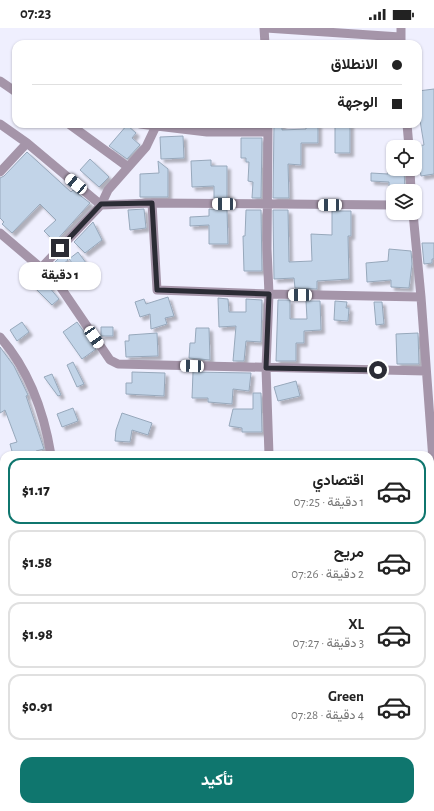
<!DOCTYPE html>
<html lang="ar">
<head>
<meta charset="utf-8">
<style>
  :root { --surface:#fff; --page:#f6f6f6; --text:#222; --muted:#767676; --line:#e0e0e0; --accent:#0f766e }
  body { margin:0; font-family:"Alegreya Sans",Vazirmatn,sans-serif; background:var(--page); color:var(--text); direction:rtl; height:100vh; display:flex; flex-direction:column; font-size:15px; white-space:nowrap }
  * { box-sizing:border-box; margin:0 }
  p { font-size:13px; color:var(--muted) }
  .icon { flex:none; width:22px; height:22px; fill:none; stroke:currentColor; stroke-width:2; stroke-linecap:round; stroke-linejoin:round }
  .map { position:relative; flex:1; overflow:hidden; direction:ltr }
  .panel { position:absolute; left:0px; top:423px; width:434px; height:360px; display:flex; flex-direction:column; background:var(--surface); border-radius:12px 12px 0 0; box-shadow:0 1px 3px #0004; direction:rtl }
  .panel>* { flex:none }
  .hud { position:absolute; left:12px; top:12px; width:410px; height:88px; border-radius:12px; box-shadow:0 1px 3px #0004; direction:rtl; display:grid; align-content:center; height:88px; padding:0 20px; background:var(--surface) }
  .controls { position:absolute; left:386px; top:112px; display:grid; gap:8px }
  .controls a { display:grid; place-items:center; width:36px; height:36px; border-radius:8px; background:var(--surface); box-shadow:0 1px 3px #0004; font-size:20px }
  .end { position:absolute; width:18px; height:18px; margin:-9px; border:5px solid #2b2c35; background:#fff; box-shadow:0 0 0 2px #fff }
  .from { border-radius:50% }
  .bubble { position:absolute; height:28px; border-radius:12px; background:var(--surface); box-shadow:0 1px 3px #0004; font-size:13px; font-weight:800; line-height:28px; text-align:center; direction:rtl }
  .car { position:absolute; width:12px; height:24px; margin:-12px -6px; border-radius:5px; box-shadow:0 0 3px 1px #0007; background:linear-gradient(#fff 24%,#345 0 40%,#fff 0 76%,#345 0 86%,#fff 0) }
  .hud b { display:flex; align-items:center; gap:14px; height:38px; font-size:15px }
  .hud b+b { border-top:1px solid var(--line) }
  .hud i { width:10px; height:10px; background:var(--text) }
  ul { padding:7px 0 0; list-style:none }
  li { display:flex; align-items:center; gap:12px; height:66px; margin:0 8px 6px; padding:0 12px; border:2px solid var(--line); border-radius:12px }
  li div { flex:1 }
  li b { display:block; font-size:15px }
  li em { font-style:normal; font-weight:800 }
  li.current { border-color:var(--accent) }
  li>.icon { width:36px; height:36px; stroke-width:1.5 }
  .primary-button { display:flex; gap:8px; margin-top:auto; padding:8px 20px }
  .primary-button a { flex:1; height:46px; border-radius:12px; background:var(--accent); color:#fff; font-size:16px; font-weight:800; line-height:46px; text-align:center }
  .status { display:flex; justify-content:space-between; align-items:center; height:28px; padding:0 20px; background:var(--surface); direction:ltr }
  .status svg { height:11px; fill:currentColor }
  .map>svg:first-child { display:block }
  .building { fill:#c2d4e8; stroke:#97a8bb; filter:url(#shadow) }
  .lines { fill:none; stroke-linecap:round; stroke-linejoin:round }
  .street { stroke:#a595a9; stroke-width:9 }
  .route { stroke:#2b2c35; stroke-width:5 }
</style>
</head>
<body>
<div class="status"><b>07:23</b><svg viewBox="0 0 49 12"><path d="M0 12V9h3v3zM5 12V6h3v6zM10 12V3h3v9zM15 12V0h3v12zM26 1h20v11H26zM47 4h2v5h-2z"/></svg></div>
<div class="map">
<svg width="434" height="783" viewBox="0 0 434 783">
  <defs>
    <filter id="shadow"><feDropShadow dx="3.5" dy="3.5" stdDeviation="1" flood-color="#0004"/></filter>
  </defs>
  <rect width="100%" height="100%" fill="#efeffe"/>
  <!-- building -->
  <path class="building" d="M 434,61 L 434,146 L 421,148 L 416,118 L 424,117 L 418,80 L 418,63 Z
    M 274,96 L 282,96 L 282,102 L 306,101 L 306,96 L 318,96 L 318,115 L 301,115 L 301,137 L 288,136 L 289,170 L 273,170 Z
    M 335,96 L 350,96 L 350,125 L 335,125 Z
    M 127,97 L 136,105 L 132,110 L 140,117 L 127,131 L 109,118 Z
    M 183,108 L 184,130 L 161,131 L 160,109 Z
    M 241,110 L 262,110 L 261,170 L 252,170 L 253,154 L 248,153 L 249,134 L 246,134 L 246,130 L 241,130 Z
    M 27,124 L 71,164 L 73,162 L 90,175 L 55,214 L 44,203 L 56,192 L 40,176 L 12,205 L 2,196 L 4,194 L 0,190 L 0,150 L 4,148 Z
    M 90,131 L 109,149 L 99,159 L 80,142 Z
    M 211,132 L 211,138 L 227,138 L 227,170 L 214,170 L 214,158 L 192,159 L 191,133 Z
    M 158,133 L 168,141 L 168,169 L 140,169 L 140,146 L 159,145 Z
    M 388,141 L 404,141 L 405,163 L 389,163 L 389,154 L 371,153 L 371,145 L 388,146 Z
    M 144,181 L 146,200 L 130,202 L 128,182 Z
    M 209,181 L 227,182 L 228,216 L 209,216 L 209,197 L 190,198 L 190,189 L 209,188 Z
    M 246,182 L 261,182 L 262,243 L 244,243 L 243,208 L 245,208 Z
    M 273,182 L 288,182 L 289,234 L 312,233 L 311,206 L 332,207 L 332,183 L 351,183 L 351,208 L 348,208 L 349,251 L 317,253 L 317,261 L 295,260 L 294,250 L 274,251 Z
    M 93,194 L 102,212 L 85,225 L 74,214 Z
    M 422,215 L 434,215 L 434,231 L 432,231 L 432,235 L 424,236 Z
    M 389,221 L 411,223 L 412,236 L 409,260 L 391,259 L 391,252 L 367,254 L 366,235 L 388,233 Z
    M 78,224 L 92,243 L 83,249 L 69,231 Z
    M 63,226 L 68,232 L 57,241 L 53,236 Z
    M 42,250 L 51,258 L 49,259 L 59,271 L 52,277 L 33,258 Z
    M 168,269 L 174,288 L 165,290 L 167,296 L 151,301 L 150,286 L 140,289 L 135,274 L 144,271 L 146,276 Z
    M 218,270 L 228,271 L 229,284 L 246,284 L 246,271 L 262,272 L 261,314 L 246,313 L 244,333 L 233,333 L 236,298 L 219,299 Z
    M 278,272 L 290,272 L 290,291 L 307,291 L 306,273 L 320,273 L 321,302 L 304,303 L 304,315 L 296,315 L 296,333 L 276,333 Z
    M 335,273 L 347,274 L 346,280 L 349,280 L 348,293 L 334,292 Z
    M 374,274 L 382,274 L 384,296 L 376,297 Z
    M 22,294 L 29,304 L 17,313 L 10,302 Z
    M 77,294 L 96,321 L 82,331 L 63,304 Z
    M 101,299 L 113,299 L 113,308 L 101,308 Z
    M 196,300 L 209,300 L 210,332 L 189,330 L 190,315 L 195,315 Z
    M 157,305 L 158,328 L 126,329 L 125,313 L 129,313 L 129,307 Z
    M 418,305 L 419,336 L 397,336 L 396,306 Z
    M 0,319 L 14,338 L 28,367 L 26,368 L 44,421 L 36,423 L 37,427 L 13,427 L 10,416 L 17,414 L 5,382 L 0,385 Z
    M 73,334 L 84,356 L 77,359 L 67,337 Z
    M 132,344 L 165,345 L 164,368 L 126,366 L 126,355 L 132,355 Z
    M 193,344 L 251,345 L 249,363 L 233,361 L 232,376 L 208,374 L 208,370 L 192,370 Z
    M 52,346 L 61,367 L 58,368 L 44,349 Z
    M 296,353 L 300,368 L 278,373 L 274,359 Z
    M 253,365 L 261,365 L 262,404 L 242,404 L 242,400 L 229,398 L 233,381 L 253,381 Z
    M 73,380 L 78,393 L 62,399 L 57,386 Z
    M 122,385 L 152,395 L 148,407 L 132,402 L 130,414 L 115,413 L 116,402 Z"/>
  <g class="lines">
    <!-- street -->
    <path class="street" d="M 264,0 L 265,16
      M 266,0 L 400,9
      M 401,0 L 401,16
      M 0,53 L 16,64
      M 0,96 L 27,115 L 101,177 L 108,162 L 146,119 L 156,98
      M 69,96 L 128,139
      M 140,96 L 207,104 L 268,104
      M 268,96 L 267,221 L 269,266 L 266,340 L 269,427
      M 407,96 L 409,119
      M 410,141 L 411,163
      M 0,144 L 27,115
      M 152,175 L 157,262 L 269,266 L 421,269
      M 413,185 L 421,269 L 434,446 L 434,575
      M 0,205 L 41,240 L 59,257 L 110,332 L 118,336 L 426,343
      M 41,240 L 101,177 L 152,175 L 393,177
      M 0,309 C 29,342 44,384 51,427
      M 0,536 L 4,536
      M 0,612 L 4,612
      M 430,665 L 434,665
      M 0,674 L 4,674
      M 0,734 L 4,734
      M 126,783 L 126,779
      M 266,783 L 266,779"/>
  </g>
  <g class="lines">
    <!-- route -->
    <path class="route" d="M 60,220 L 101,176 L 152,175 L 157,262 L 269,266 L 266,340 L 378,342"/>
  </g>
</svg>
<div class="controls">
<a><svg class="icon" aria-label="locate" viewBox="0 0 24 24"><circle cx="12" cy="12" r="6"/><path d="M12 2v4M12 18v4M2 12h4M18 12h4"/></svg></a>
<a><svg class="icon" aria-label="layers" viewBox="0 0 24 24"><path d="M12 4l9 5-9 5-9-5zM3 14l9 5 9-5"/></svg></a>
</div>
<i class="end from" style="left:378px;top:342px"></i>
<i class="end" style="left:60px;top:220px"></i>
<div class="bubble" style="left:19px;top:234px;width:82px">1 دقيقة</div>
<i class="car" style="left:76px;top:156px;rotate:310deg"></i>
<i class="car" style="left:224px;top:176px;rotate:271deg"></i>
<i class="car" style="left:330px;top:177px;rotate:270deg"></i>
<i class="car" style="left:300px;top:267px;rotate:271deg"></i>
<i class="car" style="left:94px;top:309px;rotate:146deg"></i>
<i class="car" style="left:192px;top:338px;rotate:272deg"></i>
<div class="hud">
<b><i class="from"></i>الانطلاق</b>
<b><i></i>الوجهة</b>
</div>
<section class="panel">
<ul>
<li class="current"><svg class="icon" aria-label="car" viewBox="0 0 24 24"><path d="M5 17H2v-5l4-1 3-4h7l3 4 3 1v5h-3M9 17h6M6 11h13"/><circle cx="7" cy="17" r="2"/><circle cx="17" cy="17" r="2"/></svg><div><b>اقتصادي</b><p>1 دقيقة · 07:25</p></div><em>$1.17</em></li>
<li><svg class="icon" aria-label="car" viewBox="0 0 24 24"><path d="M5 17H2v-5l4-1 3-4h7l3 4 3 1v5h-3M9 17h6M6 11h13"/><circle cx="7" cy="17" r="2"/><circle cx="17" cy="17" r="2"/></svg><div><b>مريح</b><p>2 دقيقة · 07:26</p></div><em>$1.58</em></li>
<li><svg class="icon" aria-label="car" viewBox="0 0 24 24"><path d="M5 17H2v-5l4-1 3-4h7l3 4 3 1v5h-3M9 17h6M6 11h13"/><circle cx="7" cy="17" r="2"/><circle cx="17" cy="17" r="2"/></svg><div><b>XL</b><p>3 دقيقة · 07:27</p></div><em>$1.98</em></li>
<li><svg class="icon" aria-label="car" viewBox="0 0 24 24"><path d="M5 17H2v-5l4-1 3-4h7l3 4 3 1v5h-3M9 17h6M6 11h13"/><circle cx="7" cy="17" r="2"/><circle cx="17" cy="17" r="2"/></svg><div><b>Green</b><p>4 دقيقة · 07:28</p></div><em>$0.91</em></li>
</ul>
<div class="primary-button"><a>تأكيد</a></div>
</section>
</div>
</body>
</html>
